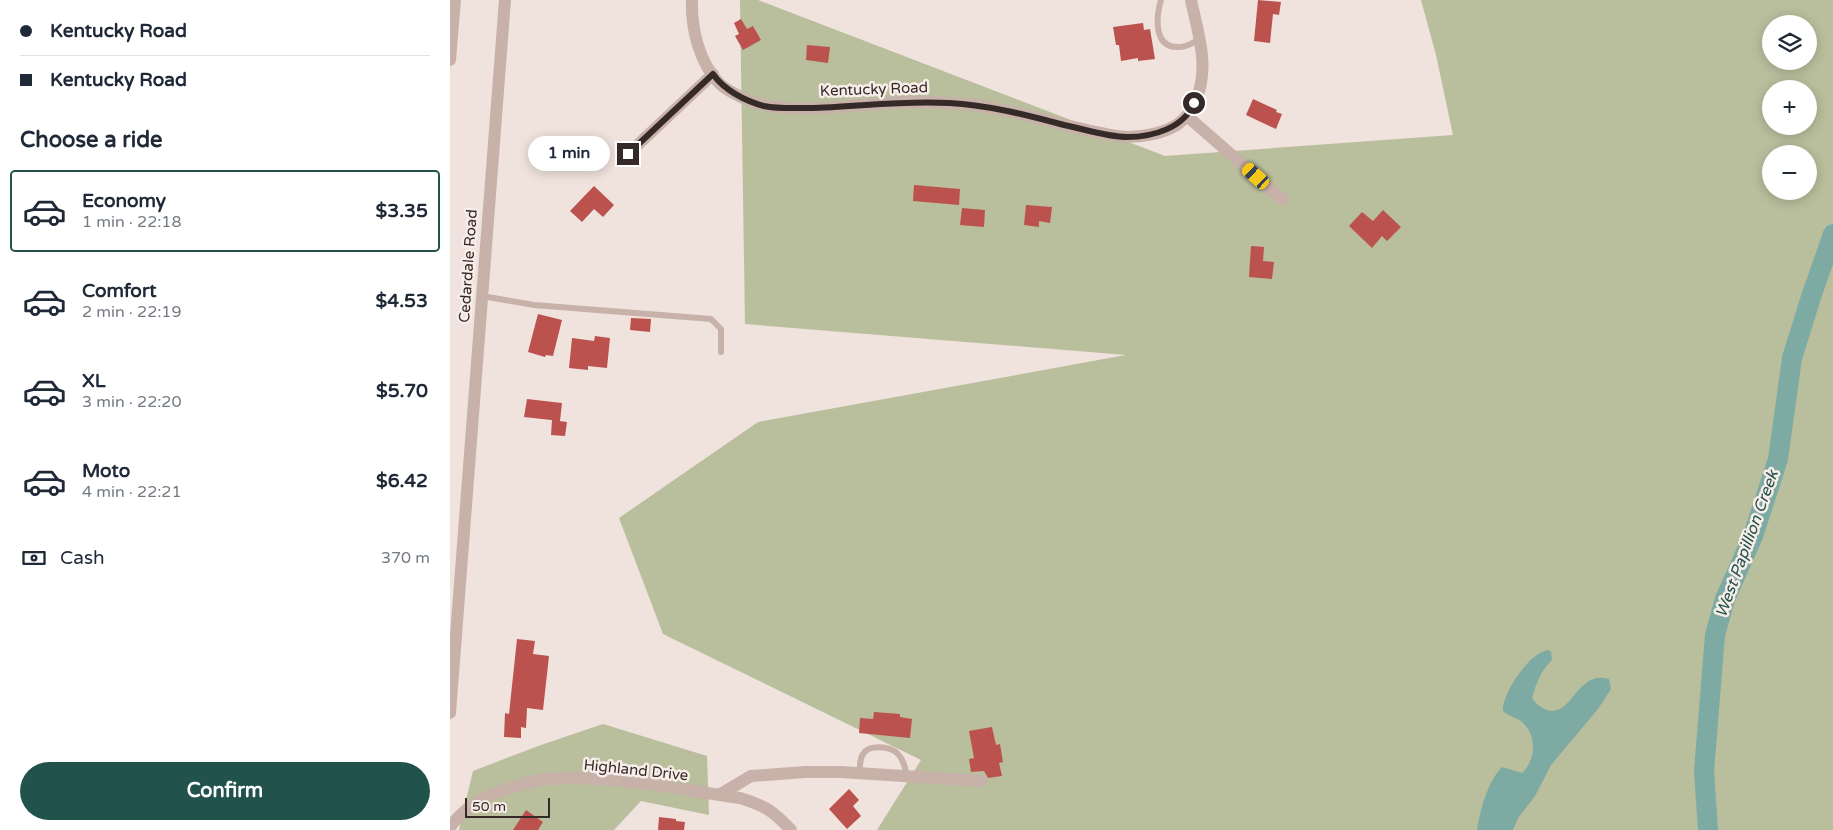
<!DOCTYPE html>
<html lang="en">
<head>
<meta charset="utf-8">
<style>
  :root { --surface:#fff; --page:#f6f6f7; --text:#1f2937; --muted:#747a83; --line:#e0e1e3; --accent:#21534c }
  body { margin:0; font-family:"Varela Round",sans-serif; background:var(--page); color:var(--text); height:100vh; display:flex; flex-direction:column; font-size:19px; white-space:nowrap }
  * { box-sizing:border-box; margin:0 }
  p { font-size:16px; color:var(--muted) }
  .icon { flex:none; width:28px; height:28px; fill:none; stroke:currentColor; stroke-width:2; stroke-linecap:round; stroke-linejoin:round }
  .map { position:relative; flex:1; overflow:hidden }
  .panel { display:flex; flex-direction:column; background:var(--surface); width:450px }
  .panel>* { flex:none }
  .hud { display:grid; align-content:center; height:110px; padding:0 20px; background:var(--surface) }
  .fabs { position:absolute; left:1312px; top:15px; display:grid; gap:10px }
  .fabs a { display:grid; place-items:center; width:55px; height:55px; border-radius:50%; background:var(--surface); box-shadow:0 2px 12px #0003; font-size:25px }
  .scale { position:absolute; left:15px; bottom:12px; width:85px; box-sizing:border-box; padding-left:5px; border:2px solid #352a28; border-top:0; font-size:14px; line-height:18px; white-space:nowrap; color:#352a28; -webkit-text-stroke:4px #f8ede8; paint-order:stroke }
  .end { position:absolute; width:22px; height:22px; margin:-11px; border:6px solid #352a28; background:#fff; box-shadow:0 0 0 2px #fff }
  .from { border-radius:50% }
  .bubble { position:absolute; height:35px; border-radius:18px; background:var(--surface); box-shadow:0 2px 12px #0003; font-size:16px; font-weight:800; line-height:35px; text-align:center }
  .car { position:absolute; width:15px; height:30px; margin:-15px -8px; border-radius:6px; box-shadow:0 0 4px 1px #0007; background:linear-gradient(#f5c518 24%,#345 0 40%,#f5c518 0 76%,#345 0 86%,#f5c518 0) }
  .hud b { display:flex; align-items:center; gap:18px; height:48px; font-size:19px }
  .hud b+b { border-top:1px solid var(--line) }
  .hud i { width:12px; height:12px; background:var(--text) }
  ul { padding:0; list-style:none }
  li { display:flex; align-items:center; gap:15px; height:82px; margin:0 10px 8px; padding:0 10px; border:2px solid transparent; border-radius:5px }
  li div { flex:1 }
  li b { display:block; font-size:19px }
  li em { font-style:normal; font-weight:800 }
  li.current { border-color:var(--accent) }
  li>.icon { width:45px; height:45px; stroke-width:1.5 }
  h2 { padding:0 20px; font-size:22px; line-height:60px }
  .pay { display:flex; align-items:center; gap:12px; height:55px; padding:0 20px; font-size:19px }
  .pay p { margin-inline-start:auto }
  .action { display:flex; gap:10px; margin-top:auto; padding:10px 20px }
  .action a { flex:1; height:58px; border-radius:30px; background:var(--accent); color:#fff; font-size:20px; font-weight:800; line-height:58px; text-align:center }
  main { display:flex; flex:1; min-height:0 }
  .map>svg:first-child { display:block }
  .green { fill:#b9be9d; fill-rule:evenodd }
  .water { fill:#7daaa3 }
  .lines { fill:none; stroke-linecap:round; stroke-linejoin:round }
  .river { stroke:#7daaa3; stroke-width:20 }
  .building { fill:#bc524e }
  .service { stroke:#c7b1a9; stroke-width:6 }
  .minor { stroke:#c7b1a9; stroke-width:12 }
  .tertiary { stroke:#c7b1a9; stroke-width:12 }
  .route { stroke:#352a28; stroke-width:6 }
  .labels { text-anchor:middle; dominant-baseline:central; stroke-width:5; stroke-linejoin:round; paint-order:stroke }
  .street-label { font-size:15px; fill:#352a28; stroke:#f8ede8 }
  .water-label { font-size:16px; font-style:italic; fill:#21534c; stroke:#f8ede8 }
</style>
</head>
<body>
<main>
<section class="panel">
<div class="hud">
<b><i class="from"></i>Kentucky Road</b>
<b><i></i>Kentucky Road</b>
</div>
<h2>Choose a ride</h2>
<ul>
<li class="current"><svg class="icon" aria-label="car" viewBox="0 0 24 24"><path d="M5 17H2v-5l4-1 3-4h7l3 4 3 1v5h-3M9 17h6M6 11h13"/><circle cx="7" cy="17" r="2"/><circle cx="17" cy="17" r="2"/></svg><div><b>Economy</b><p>1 min · 22:18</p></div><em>$3.35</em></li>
<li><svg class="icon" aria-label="car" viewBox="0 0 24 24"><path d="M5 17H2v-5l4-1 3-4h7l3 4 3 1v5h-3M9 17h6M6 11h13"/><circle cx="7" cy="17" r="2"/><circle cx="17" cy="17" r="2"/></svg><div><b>Comfort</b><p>2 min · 22:19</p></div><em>$4.53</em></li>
<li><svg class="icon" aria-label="car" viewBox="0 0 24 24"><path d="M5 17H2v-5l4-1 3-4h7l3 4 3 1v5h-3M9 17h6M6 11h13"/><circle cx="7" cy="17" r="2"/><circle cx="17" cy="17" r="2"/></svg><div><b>XL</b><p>3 min · 22:20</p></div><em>$5.70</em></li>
<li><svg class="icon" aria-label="car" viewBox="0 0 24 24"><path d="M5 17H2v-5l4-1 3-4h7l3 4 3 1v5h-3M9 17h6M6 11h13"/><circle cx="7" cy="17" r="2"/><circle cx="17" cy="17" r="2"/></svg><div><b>Moto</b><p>4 min · 22:21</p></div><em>$6.42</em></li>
</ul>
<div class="pay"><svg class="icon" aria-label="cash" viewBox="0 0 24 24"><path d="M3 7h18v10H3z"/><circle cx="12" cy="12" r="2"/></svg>Cash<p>370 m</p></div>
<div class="action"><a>Confirm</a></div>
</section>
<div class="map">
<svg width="1383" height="830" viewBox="0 0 1383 830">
  <rect width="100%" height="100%" fill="#f0e2dc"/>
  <!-- green -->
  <path class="green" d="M 290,0 L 308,0 L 715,156 L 1003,135 L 986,55 L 971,0 L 1383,0 L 1383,830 L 427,830 L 471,760 L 213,634 L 169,518 L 308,422 L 676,355 L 295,324 ZM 1321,24 L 1359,24 L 1359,61 L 1321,61 ZM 1321,89 L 1359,89 L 1359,126 L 1321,126 ZM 1321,154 L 1359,154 L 1359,191 L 1321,191 Z
    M 153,724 L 257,756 L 259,815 L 191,801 L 164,830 L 9,830 L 23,771 L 91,745 Z"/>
  <!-- water -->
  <path class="water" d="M 1098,650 L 1101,652 L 1102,660 C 1091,670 1086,684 1082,698 C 1086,704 1090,707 1097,710 C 1122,718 1127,669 1159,679 L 1161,689 L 1148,709 L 1101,765 L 1085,796 L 1068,818 L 1063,830 L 1027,830 C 1030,810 1038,781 1052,767 L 1072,773 C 1086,760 1087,736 1073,723 C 1067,717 1059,717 1053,711 C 1052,693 1079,653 1098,650 Z"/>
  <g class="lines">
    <!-- river -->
    <path class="river" d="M 1258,830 L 1254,771 L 1265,635 L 1275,599 L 1303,536 L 1328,459 L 1342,358 L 1361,297 L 1383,234"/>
  </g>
  <!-- building -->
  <path class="building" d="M 808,0 L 831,2 L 829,15 L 823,14 L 820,43 L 804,41 Z
    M 291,19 L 297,29 L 303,26 L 311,40 L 293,50 L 285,36 L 289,34 L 284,23 Z
    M 693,23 L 694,30 L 700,29 L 705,59 L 688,61 L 688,58 L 671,61 L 669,45 L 666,45 L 663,27 Z
    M 357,45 L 380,47 L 378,63 L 356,60 Z
    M 803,99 L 827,110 L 826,112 L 832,114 L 826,129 L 796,115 Z
    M 464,185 L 510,189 L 509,205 L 463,201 Z
    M 144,186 L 164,205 L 153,217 L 144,209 L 132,222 L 120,211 Z
    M 576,205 L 602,207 L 600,223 L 589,221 L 589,227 L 574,225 Z
    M 512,208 L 535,210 L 534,227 L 510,225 Z
    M 933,210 L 951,227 L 937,241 L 932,236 L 922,248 L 899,226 L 912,212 L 923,221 Z
    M 801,246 L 814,247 L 813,261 L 824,262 L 822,279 L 799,277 Z
    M 88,314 L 112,320 L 103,356 L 96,355 L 95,357 L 78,352 Z
    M 181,318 L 201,319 L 200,332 L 180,330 Z
    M 145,336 L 160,338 L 157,368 L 138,366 L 138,370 L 119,368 L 122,338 L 144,341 Z
    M 77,399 L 112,403 L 110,421 L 74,417 Z
    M 102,420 L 117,422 L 115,436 L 101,435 Z
    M 67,639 L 85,641 L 83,654 L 99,656 L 93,710 L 77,708 L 76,728 L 71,727 L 71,738 L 54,737 L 55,713 L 59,714 Z
    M 424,712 L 450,714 L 450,717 L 462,719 L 460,738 L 409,733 L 410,718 L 423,719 Z
    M 542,727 L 546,745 L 550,744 L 553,762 L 549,763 L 552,776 L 538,778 L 534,771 L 521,772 L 519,759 L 524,758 L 519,731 Z
    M 399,789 L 409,800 L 403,806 L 411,816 L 397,829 L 379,809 Z
    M 76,810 L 93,822 L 88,830 L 63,830 Z
    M 209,817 L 226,819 L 226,821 L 235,822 L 234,830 L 208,830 Z"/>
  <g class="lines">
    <!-- service -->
    <path class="service" d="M 711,0 C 706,17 703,49 730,47 C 736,47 744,42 749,40
      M 32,296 L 84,305 L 261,319 L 271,329 L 271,352
      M 410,773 C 410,767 409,760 413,754 C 419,744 441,746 448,754 C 454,760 455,768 457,776"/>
    <!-- minor -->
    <path class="minor" d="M 242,0 C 241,28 249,63 270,84 C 275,89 283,93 289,96 C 328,116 381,107 423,104 C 448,102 474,101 499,103 C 538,105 577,115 614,125 C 634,129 657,136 677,137 C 693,137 715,133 728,124 C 737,118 742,109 746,100 C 760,67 748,33 741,0
      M 0,60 L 5,0
      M 737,116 L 833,200
      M 178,154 L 263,74
      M 269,795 L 301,776 L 355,772 L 391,772 L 531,781
      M 0,827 C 17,804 40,793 67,786 C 74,784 82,781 89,780 C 154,773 226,789 290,798 C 316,806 323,811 341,830"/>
    <!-- tertiary -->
    <path class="tertiary" d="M 0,713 L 55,0"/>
  </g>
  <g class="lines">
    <!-- route -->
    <path class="route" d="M 178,154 L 263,74 C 274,90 295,101 314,106 C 328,109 344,108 359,108 C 406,107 452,100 499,103 C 538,105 577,115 614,125 C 634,129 657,137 677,137 C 703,137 734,128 744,103"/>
  </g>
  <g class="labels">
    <!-- street labels -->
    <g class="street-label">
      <text transform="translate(424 89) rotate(-2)">Kentucky Road</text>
      <text transform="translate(18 266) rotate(-86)">Cedardale Road</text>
      <text transform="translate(186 770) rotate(6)">Highland Drive</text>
    </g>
    <!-- water labels -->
    <g class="water-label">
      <text transform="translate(1297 544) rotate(-70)">West Papillion Creek</text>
    </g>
  </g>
</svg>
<div class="fabs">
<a><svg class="icon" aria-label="layers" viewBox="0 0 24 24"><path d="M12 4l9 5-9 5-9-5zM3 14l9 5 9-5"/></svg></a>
<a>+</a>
<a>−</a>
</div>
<div class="scale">50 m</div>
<i class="end from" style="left:744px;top:103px"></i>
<i class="end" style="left:178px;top:154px"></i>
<div class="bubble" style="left:78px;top:136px;width:82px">1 min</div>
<i class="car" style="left:806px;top:176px;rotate:312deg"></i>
</div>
</main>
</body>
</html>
